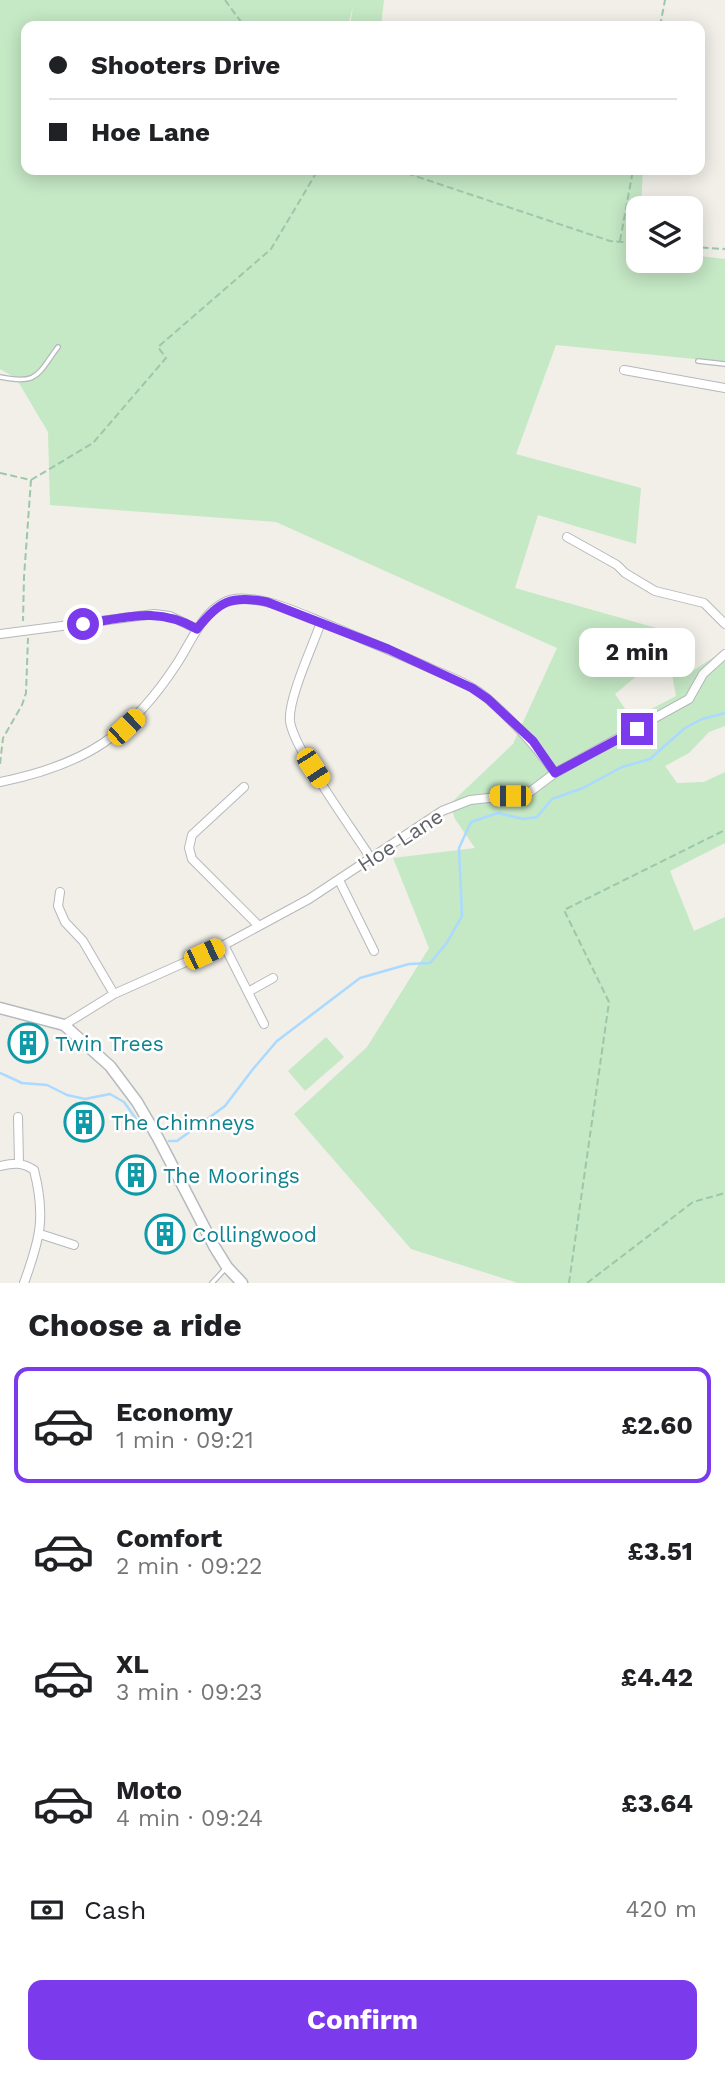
<!DOCTYPE html>
<html lang="en">
<head>
<meta charset="utf-8">
<style>
  :root { --surface:#fff; --page:#f2f2f2; --text:#202124; --muted:#757577; --line:#e0e0e0; --accent:#7c3aed }
  body { margin:0; font-family:"Work Sans",sans-serif; background:var(--page); color:var(--text); height:100vh; display:flex; flex-direction:column; font-size:26px; white-space:nowrap }
  * { box-sizing:border-box; margin:0 }
  p { font-size:23px; color:var(--muted) }
  .icon { flex:none; width:38px; height:38px; fill:none; stroke:currentColor; stroke-width:2; stroke-linecap:round; stroke-linejoin:round }
  .map { position:relative; height:1283px; overflow:hidden }
  .panel { display:flex; flex-direction:column; background:var(--surface); flex:1 }
  .panel>* { flex:none }
  .banner { position:absolute; left:21px; top:21px; width:684px; height:154px; border-radius:14px; box-shadow:0 4px 18px #0003; display:grid; align-content:center; height:154px; padding:0 28px; background:var(--surface) }
  .tools { position:absolute; left:626px; top:196px; display:grid; gap:14px }
  .tools a { display:grid; place-items:center; width:77px; height:77px; border-radius:14px; background:var(--surface); box-shadow:0 4px 18px #0003; font-size:35px }
  .end { position:absolute; width:32px; height:32px; margin:-16px; border:9px solid #7c3aed; background:#fff; box-shadow:0 0 0 4px #fff }
  .from { border-radius:50% }
  .bubble { position:absolute; height:49px; border-radius:14px; background:var(--surface); box-shadow:0 4px 18px #0003; font-size:23px; font-weight:700; line-height:49px; text-align:center }
  .car { position:absolute; width:21px; height:42px; margin:-21px -10px; border-radius:9px; box-shadow:0 0 5px 2px #0007; background:linear-gradient(#f5c518 24%,#345 0 40%,#f5c518 0 76%,#345 0 86%,#f5c518 0) }
  .banner b { display:flex; align-items:center; gap:24px; height:66px; font-size:26px }
  .banner b+b { border-top:2px solid var(--line) }
  .banner i { width:18px; height:18px; background:var(--text) }
  ul { padding:0; list-style:none }
  li { display:flex; align-items:center; gap:21px; height:116px; margin:0 14px 10px; padding:0 14px; border:4px solid transparent; border-radius:14px }
  li div { flex:1 }
  li b { display:block; font-size:26px }
  li em { font-style:normal; font-weight:700 }
  li.selected { border-color:var(--accent) }
  li>.icon { width:63px; height:63px; stroke-width:1.5 }
  h2 { padding:0 28px; font-size:32px; line-height:84px }
  .pay { display:flex; align-items:center; gap:18px; height:77px; padding:0 28px; font-size:26px }
  .pay p { margin-inline-start:auto }
  .action { display:flex; gap:14px; margin-top:auto; padding:14px 28px }
  .action a { flex:1; height:80px; border-radius:14px; background:var(--accent); color:#fff; font-size:28px; font-weight:700; line-height:80px; text-align:center }
  .map>svg:first-child { display:block }
  .green { fill:#c5e8c5 }
  .lines { fill:none; stroke-linecap:round; stroke-linejoin:round }
  .stream { stroke:#aadaff; stroke-width:2.5 }
  .lane-casing { stroke:#b5b8bc; stroke-width:6 }
  .street-casing { stroke:#b5b8bc; stroke-width:10 }
  .secondary-casing { stroke:#b6babf; stroke-width:13 }
  .path { stroke:#9cc7a9; stroke-width:2; stroke-dasharray:7 3.5; stroke-linecap:butt }
  .lane { stroke:#fff; stroke-width:3.5 }
  .street { stroke:#fff; stroke-width:8 }
  .secondary { stroke:#fff; stroke-width:10 }
  .route { stroke:#7c3aed; stroke-width:9 }
  .labels { text-anchor:middle; dominant-baseline:central; stroke-width:5; stroke-linejoin:round; paint-order:stroke }
  .street-label { font-size:21px; fill:#5f6368; stroke:#fff }
  .culture-label { font-size:21px; fill:#0d838f; stroke:#fff; text-anchor:start }
</style>
</head>
<body>
<div class="map">
<svg width="725" height="1283" viewBox="0 0 725 1283">
  <rect width="100%" height="100%" fill="#f1efe8"/>
  <!-- green -->
  <path class="green" d="M 0,0 L 384,0 L 381,26 L 350,26 L 353,6 L 348,26 L 26,26 L 26,170 L 643,170 L 641,208 L 639,208 L 639,261 L 691,261 L 691,255 L 725,259 L 725,362 L 556,345 L 516,454 L 641,488 L 636,544 L 538,515 L 515,588 L 667,631 L 655,661 L 615,694 L 632,719 L 676,696 L 669,658 L 694,670 L 725,650 L 725,726 L 709,732 L 689,753 L 665,766 L 677,783 L 704,782 L 725,772 L 725,843 L 670,871 L 694,931 L 725,917 L 725,1283 L 518,1283 L 411,1249 L 294,1114 L 367,1047 L 429,948 L 393,858 L 475,848 L 455,819 L 450,804 L 513,744 L 557,648 L 276,522 L 50,505 L 48,432 L 16,378 L 0,369 Z
    M 326,1037 L 344,1057 L 305,1091 L 288,1071 Z"/>
  <g class="lines">
    <!-- stream -->
    <path class="stream" d="M 0,1073 L 22,1083 L 47,1085 L 67,1095 L 85,1099 L 110,1094 L 124,1102 L 139,1123
      M 169,1141 L 177,1141 L 225,1106 L 253,1069 L 277,1041 L 360,978 L 409,964 L 430,963 L 446,944 L 462,916 L 459,848 L 471,822 L 498,813 L 523,819 L 537,817 L 552,799 L 583,788 L 622,767 L 650,759 L 685,728 L 702,719 L 725,713"/>
    <!-- lane casing -->
    <g class="lane-casing">
      <path id="lane" d="M 698,361 L 725,364
        M 0,377 C 38,385 37,375 58,347
        M 212,1283 L 225,1269"/>
    </g>
    <!-- street casing -->
    <g class="street-casing">
      <path id="street" d="M 624,370 L 725,388
        M 567,537 L 617,565 L 625,573 L 655,591 L 704,603 L 725,624
        M 321,622 C 313,646 288,698 290,721 C 293,748 353,830 370,857
        M 0,634 L 154,614 L 170,616 L 197,629
        M 0,782 C 85,765 131,735 178,662 C 191,642 201,615 223,603 C 230,599 240,598 248,599 C 277,601 308,617 334,627 C 367,641 399,654 432,669 C 451,677 472,685 488,699 C 513,721 536,746 555,773
        M 244,787 L 192,835 L 189,848 L 192,859 L 259,926
        M 339,880 L 374,951
        M 60,892 L 58,906 L 65,922 L 83,941 L 114,994
        M 224,945 L 264,1024
        M 248,992 L 273,978
        M 64,1025 L 114,994 L 224,945 L 309,899 L 442,811 L 470,800 L 527,794 L 555,773 L 689,699 L 703,674 L 725,654
        M 18,1117 L 19,1163
        M 0,1166 C 14,1163 22,1162 34,1170 C 46,1217 40,1239 24,1283
        M 40,1234 L 74,1245"/>
    </g>
    <!-- secondary casing -->
    <g class="secondary-casing">
      <path id="secondary" d="M 0,1008 L 64,1025 L 110,1066 L 137,1102 L 158,1138 L 214,1246 L 227,1267 L 242,1283"/>
    </g>
    <!-- path -->
    <path class="path" d="M 225,0 L 244,26
      M 660,26 L 665,0
      M 397,170 L 610,241 L 639,243
      M 620,241 L 633,170
      M 691,247 L 725,249
      M 0,473 L 31,480 L 24,577 L 23,621
      M 31,480 L 93,443 L 166,358 L 158,347 L 271,249 L 318,170
      M 0,764 L 3,738 L 22,705 L 26,693 L 28,638
      M 569,1283 L 609,1002 L 564,910 L 725,830
      M 587,1283 L 693,1202 L 725,1193"/>
    <!-- lane -->
    <use href="#lane" class="lane"/>
    <!-- street -->
    <use href="#street" class="street"/>
    <!-- secondary -->
    <use href="#secondary" class="secondary"/>
  </g>
  <g class="lines">
    <!-- route -->
    <path class="route" d="M 83,624 C 125,618 158,606 197,629 C 219,601 231,595 267,602 L 388,649 L 472,688 L 488,699 L 533,741 L 555,773 L 637,729"/>
  </g>
  <!-- icons -->
  <defs>
    <g id="building-ring" transform="scale(2.0125)"><circle r="9.5" fill="#fff" stroke="#0f9aa8" stroke-width="1.5"/><path d="M-4-6H4V6H1V3H-1V6H-4ZM-2.5-4.3h1.7v1.8h-1.7ZM.8-4.3h1.7v1.8H.8ZM-2.5-1h1.7V.8h-1.7ZM.8-1h1.7V.8H.8Z" fill="#0f9aa8"/></g>
  </defs>
  <g fill-rule="evenodd">
    <use href="#building-ring" x="28" y="1043"/>
    <use href="#building-ring" x="84" y="1122"/>
    <use href="#building-ring" x="136" y="1175"/>
    <use href="#building-ring" x="165" y="1234"/>
  </g>
  <g class="labels">
    <!-- street labels -->
    <g class="street-label">
      <text transform="translate(400 840) rotate(-33)">Hoe Lane</text>
    </g>
    <!-- culture labels -->
    <g class="culture-label">
      <text x="55" y="1043">Twin Trees</text>
      <text x="111" y="1122">The Chimneys</text>
      <text x="163" y="1175">The Moorings</text>
      <text x="192" y="1234">Collingwood</text>
    </g>
  </g>
</svg>
<div class="tools">
<a><svg class="icon" aria-label="layers" viewBox="0 0 24 24"><path d="M12 4l9 5-9 5-9-5zM3 14l9 5 9-5"/></svg></a>
</div>
<i class="end from" style="left:83px;top:624px"></i>
<i class="end" style="left:637px;top:729px"></i>
<div class="bubble" style="left:579px;top:628px;width:116px">2 min</div>
<i class="car" style="left:126px;top:727px;rotate:47deg"></i>
<i class="car" style="left:313px;top:768px;rotate:147deg"></i>
<i class="car" style="left:510px;top:796px;rotate:270deg"></i>
<i class="car" style="left:204px;top:954px;rotate:65deg"></i>
<div class="banner">
<b><i class="from"></i>Shooters Drive</b>
<b><i></i>Hoe Lane</b>
</div>
</div>
<section class="panel">
<h2>Choose a ride</h2>
<ul>
<li class="selected"><svg class="icon" aria-label="car" viewBox="0 0 24 24"><path d="M5 17H2v-5l4-1 3-4h7l3 4 3 1v5h-3M9 17h6M6 11h13"/><circle cx="7" cy="17" r="2"/><circle cx="17" cy="17" r="2"/></svg><div><b>Economy</b><p>1 min · 09:21</p></div><em>£2.60</em></li>
<li><svg class="icon" aria-label="car" viewBox="0 0 24 24"><path d="M5 17H2v-5l4-1 3-4h7l3 4 3 1v5h-3M9 17h6M6 11h13"/><circle cx="7" cy="17" r="2"/><circle cx="17" cy="17" r="2"/></svg><div><b>Comfort</b><p>2 min · 09:22</p></div><em>£3.51</em></li>
<li><svg class="icon" aria-label="car" viewBox="0 0 24 24"><path d="M5 17H2v-5l4-1 3-4h7l3 4 3 1v5h-3M9 17h6M6 11h13"/><circle cx="7" cy="17" r="2"/><circle cx="17" cy="17" r="2"/></svg><div><b>XL</b><p>3 min · 09:23</p></div><em>£4.42</em></li>
<li><svg class="icon" aria-label="car" viewBox="0 0 24 24"><path d="M5 17H2v-5l4-1 3-4h7l3 4 3 1v5h-3M9 17h6M6 11h13"/><circle cx="7" cy="17" r="2"/><circle cx="17" cy="17" r="2"/></svg><div><b>Moto</b><p>4 min · 09:24</p></div><em>£3.64</em></li>
</ul>
<div class="pay"><svg class="icon" aria-label="cash" viewBox="0 0 24 24"><path d="M3 7h18v10H3z"/><circle cx="12" cy="12" r="2"/></svg>Cash<p>420 m</p></div>
<div class="action"><a>Confirm</a></div>
</section>
</body>
</html>
